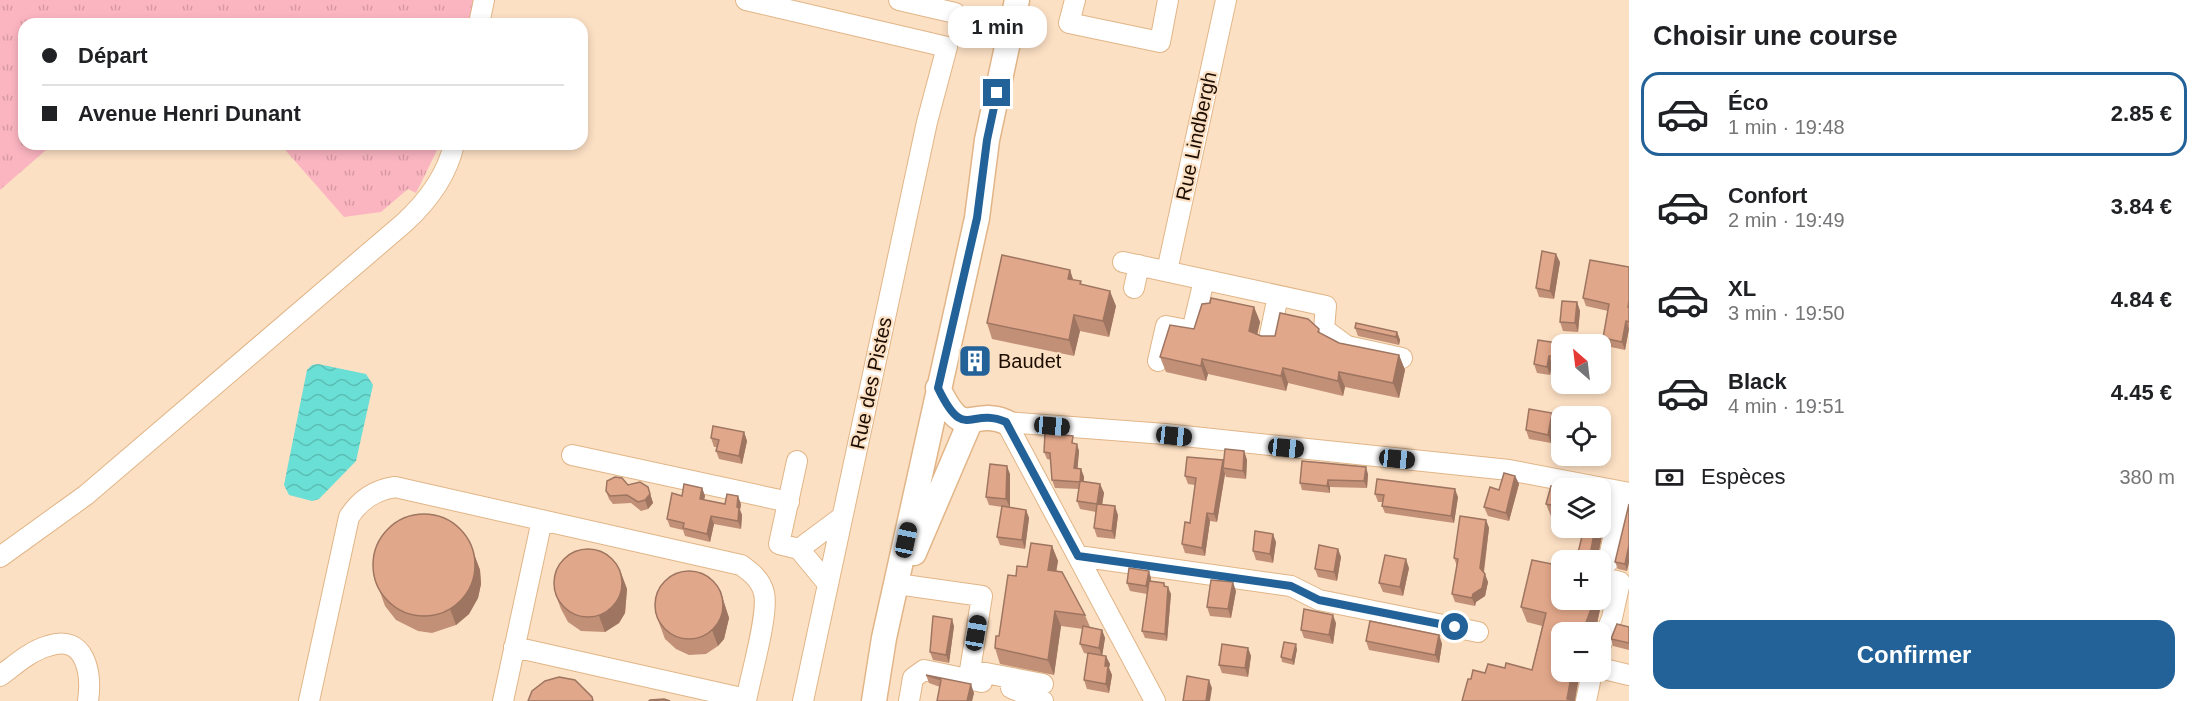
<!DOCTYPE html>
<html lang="fr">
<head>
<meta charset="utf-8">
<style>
  :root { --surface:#fff; --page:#f6f6f6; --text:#202124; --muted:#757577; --line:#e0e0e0; --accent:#226298 }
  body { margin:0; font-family:Helvetica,sans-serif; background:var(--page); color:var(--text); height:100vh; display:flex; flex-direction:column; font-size:22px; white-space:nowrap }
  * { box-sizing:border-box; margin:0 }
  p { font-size:20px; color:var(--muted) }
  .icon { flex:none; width:33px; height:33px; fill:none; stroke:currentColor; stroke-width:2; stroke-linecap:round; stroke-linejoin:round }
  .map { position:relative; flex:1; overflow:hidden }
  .panel { display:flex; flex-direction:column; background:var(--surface); width:570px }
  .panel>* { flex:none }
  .top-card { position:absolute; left:18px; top:18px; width:570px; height:132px; border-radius:18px; box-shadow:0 3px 9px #0003; display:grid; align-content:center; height:132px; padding:0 24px; background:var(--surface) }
  .needle { width:39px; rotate:332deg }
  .tools { position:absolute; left:1551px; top:334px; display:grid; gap:12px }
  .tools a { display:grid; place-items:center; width:60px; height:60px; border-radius:12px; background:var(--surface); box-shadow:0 3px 9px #0003; font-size:30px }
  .end { position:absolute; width:27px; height:27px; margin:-14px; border:8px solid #226298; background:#fff; box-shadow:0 0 0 3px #fff }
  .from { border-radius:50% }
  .bubble { position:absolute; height:42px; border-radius:18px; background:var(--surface); box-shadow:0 3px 9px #0003; font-size:20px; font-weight:800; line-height:42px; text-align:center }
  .car { position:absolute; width:18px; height:36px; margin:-18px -9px; border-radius:8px; box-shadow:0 0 4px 2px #0007; background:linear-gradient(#222 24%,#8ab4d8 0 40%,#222 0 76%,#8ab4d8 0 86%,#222 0) }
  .top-card b { display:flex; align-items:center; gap:21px; height:57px; font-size:22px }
  .top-card b+b { border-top:2px solid var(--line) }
  .top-card i { width:15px; height:15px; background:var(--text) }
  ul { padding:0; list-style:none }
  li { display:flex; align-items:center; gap:18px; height:84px; margin:0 12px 9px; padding:0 12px; border:3px solid transparent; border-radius:18px }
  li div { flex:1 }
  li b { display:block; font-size:22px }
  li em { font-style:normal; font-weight:800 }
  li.on { border-color:var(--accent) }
  li>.icon { width:54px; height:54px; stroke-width:1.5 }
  h2 { padding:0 24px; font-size:27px; line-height:72px }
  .pay { display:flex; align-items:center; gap:15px; height:66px; padding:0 24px; font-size:22px }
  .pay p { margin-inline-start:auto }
  .primary-button { display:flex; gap:12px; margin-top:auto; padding:12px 24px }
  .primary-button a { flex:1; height:69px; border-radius:18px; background:var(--accent); color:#fff; font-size:24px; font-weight:800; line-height:69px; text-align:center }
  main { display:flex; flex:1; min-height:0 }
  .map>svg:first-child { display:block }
  .grass { fill:url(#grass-tufts) }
  .water { fill:url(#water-waves) }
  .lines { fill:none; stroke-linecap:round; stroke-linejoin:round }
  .minor-casing { stroke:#e1b587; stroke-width:22 }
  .major-casing { stroke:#e1b587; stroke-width:27 }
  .minor { stroke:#fff; stroke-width:20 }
  .major { stroke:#fff; stroke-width:24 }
  .wall { fill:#c29077 }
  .shaded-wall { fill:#9e7561 }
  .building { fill:#e1a78a; stroke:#9e7561; stroke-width:1.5 }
  .route { stroke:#226298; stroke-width:8 }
  .labels { text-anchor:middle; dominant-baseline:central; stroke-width:4.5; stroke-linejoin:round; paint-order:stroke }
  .street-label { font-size:20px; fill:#1c0d00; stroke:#fce0c4 }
  .poi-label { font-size:20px; fill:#1c0d00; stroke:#fce0c4; text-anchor:start }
</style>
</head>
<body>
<main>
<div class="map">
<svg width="1629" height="701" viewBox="0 0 1629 701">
  <defs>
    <pattern id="grass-tufts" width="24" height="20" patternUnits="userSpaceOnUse" patternTransform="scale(1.5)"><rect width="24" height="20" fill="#fbb5c1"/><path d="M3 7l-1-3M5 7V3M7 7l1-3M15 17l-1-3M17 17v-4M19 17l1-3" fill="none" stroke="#d79aa4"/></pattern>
    <pattern id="water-waves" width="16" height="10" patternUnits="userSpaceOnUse" patternTransform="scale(1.5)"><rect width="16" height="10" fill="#6adfd5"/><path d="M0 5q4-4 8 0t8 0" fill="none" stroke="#5bbeb5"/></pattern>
  </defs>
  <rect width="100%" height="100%" fill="#fce0c4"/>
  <!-- grass -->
  <path class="grass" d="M 0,0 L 475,0 L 470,24 L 24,24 L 24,144 L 53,144 L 0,190 Z
    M 280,144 L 440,144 L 416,193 L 408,189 L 381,212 L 344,217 Z"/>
  <!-- water -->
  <path class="water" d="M 318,364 L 366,374 L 373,385 L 356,461 L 319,499 L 312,501 L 289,495 L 284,485 L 307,370 L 312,365 Z"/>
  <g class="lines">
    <!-- minor casing -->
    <g class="minor-casing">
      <path id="minor" d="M 746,0 L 947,47 L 927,122 L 803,701
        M 899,0 L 955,13
        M 1075,0 L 1069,23 L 1160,42 L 1168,0
        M 479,24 L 484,0
        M 1123,262 L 1326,306 L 1324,329 L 1347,346 L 1402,358
        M 1167,271 L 1226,0
        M 1134,288 L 1139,265
        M 1269,339 L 1278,296
        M 1158,361 L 1166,326 L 1192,331 L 1204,280
        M 1006,422 L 1165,434 L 1509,470 L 1629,493
        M 1006,422 L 1155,701
        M 572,455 L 789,502
        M 797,461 L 779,544 L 799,549 L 842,517
        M 799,549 L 828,584
        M 1078,556 L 1291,586 L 1319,600 L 1478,632
        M 0,557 L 86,495 L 404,223 C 428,201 447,176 454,144
        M 1608,562 L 1623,492
        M 1600,577 L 1620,582 L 1612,618 L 1600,647
        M 897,584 L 982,596 L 970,670 L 1043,684
        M 514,647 L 746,699
        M 1600,668 L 1629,675
        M 0,676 C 15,665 30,651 48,646 C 86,633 92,674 88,701
        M 1011,688 L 1043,701
        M 309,701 L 349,517 C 360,500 374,490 395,487 L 741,565 C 751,572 761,580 764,593 C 769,614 750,678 746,701
        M 503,701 L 542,520
        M 909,701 L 913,678 L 924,670 L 982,682
        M 1586,701 L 1592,672"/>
    </g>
    <!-- major casing -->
    <g class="major-casing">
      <path id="major" d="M 938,388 C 965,444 969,407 1006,422
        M 914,553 L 970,422
        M 874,701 L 884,638 L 977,218 L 987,140 L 1017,0"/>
    </g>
    <!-- minor -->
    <use href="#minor" class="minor"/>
    <!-- major -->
    <use href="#major" class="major"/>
  </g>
  <!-- wall -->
  <path class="wall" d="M 1560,262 L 1554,299 L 1539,297 L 1536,288 Z
    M 1629,267 L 1629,329 L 1625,350 L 1606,346 L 1603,338 L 1608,311 L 1586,306 L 1583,298 Z
    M 1070,270 L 1073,280 L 1116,306 L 1109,337 L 1080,331 L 1074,356 L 992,339 L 987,323 Z
    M 1577,302 L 1580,311 L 1578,332 L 1563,331 L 1560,322 Z
    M 1254,307 L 1260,322 L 1257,334 L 1261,336 L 1275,336 L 1319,329 L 1320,333 L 1339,343 L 1399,355 L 1405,370 L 1399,398 L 1345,387 L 1343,396 L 1288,383 L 1286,391 L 1208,374 L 1206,381 L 1166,372 L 1160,357 L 1194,329 Z
    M 1355,328 L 1397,332 L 1400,340 L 1399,345 L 1358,336 Z
    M 1562,345 L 1562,366 L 1552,364 L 1550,375 L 1537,373 L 1534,364 Z
    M 1552,413 L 1555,422 L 1551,443 L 1529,439 L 1526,430 Z
    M 1562,431 L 1562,456 L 1596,456 L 1594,464 L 1561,457 L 1558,449 Z
    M 744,432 L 747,441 L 742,464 L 719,459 L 716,451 L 717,447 L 714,447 L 711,438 Z
    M 1076,444 L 1079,451 L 1077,469 L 1081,469 L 1084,477 L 1084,482 L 1100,484 L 1104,493 L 1102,504 L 1118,515 L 1115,539 L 1097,537 L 1094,528 L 1096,512 L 1080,509 L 1077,501 L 1079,489 L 1055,488 L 1052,480 L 1051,460 L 1047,459 L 1044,452 Z
    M 1244,451 L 1247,460 L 1246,479 L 1226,477 L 1225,474 L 1217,522 L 1210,521 L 1205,556 L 1185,553 L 1182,544 L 1190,523 L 1195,485 L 1188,484 L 1185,476 L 1224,463 Z
    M 1010,474 L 1010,507 L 1026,510 L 1029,518 L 1025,549 L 1000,545 L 997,537 L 1002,507 L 989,505 L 986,497 Z
    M 1368,474 L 1367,488 L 1330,487 L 1330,493 L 1302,490 L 1300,483 Z
    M 1515,476 L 1519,484 L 1509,521 L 1488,516 L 1484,507 L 1499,490 Z
    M 628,485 L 648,487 L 653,503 L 648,509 L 641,511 L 631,503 L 613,504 L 609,499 L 606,491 Z
    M 702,488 L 705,496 L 704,500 L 725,504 L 741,504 L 740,510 L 742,515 L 741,529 L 714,524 L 710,542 L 685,536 L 683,530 L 670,527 L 667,519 L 682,496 Z
    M 1562,489 L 1562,521 L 1552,519 L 1546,504 Z
    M 1375,494 L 1458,497 L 1454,523 L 1385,513 L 1382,506 L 1383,502 L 1378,502 Z
    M 1629,504 L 1627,571 L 1618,569 L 1615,562 Z
    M 1608,505 L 1597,561 L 1576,561 L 1583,532 L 1572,528 L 1600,528 Z
    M 1486,520 L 1489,528 L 1484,573 L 1488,582 L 1485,596 L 1476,602 L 1475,606 L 1455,602 L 1452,594 L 1457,566 L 1454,558 Z
    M 1276,542 L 1273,563 L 1256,560 L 1253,551 Z
    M 1052,546 L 1058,561 L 1056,571 L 1085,615 L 1090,627 L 1102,630 L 1105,638 L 1102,655 L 1110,664 L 1109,668 L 1112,675 L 1109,693 L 1087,689 L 1084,680 L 1088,654 L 1084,653 L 1080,644 L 1083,629 L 1061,626 L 1054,675 L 1000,664 L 995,648 L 999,636 L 1016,576 Z
    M 1338,549 L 1341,557 L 1337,581 L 1318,577 L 1315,569 Z
    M 474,554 L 480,570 L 481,584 L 478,598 L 469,614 L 456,625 L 432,633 L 418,631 L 396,620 L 385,606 L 379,589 Z
    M 1409,568 L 1403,596 L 1383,592 L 1379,583 Z
    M 621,573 L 627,589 L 625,613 L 619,623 L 605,632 L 581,631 L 568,622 L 561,609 L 555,593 Z
    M 1151,578 L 1151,581 L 1164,583 L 1165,586 L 1171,594 L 1167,641 L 1145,638 L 1142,631 L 1147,594 L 1130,591 L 1127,583 Z
    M 720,590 L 729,618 L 724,639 L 718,646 L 706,654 L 689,655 L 676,649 L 665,639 L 655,612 Z
    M 1604,590 L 1597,624 L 1593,633 L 1562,633 L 1562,672 L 1471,679 L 1485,673 L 1505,668 L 1532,670 L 1542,626 L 1527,622 L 1521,607 Z
    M 1236,591 L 1231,618 L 1210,616 L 1207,607 Z
    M 1336,623 L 1333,644 L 1304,638 L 1301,630 Z
    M 954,626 L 949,663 L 933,660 L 930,652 Z
    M 1629,627 L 1629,650 L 1613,646 L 1611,639 Z
    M 1439,635 L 1442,644 L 1439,663 L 1369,650 L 1366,641 Z
    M 1248,648 L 1251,656 L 1248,677 L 1222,673 L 1219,665 Z
    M 1297,649 L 1294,665 L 1282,662 L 1281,657 Z
    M 926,675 L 974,693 L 972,701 L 937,701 L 940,687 L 929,683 Z"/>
  <!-- shaded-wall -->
  <path class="shaded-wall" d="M 1556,254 L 1560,262 L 1554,299 L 1550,291 Z
    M 1070,270 L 1075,285 L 1068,279 Z
    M 1110,291 L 1116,306 L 1109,337 L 1103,321 Z
    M 1577,302 L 1580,311 L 1578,332 L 1575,323 Z
    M 1254,307 L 1260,322 L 1255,345 L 1249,331 Z
    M 1074,315 L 1080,331 L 1074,356 L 1069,340 Z
    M 1626,321 L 1629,329 L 1625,350 L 1622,342 Z
    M 1397,332 L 1400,340 L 1399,345 L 1396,337 Z
    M 1399,355 L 1405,370 L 1399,398 L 1393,383 Z
    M 1549,356 L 1552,364 L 1550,375 L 1547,367 Z
    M 1202,359 L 1208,374 L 1206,381 L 1201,366 Z
    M 1283,368 L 1288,383 L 1286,391 L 1281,376 Z
    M 1339,372 L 1345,387 L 1343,396 L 1338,381 Z
    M 1552,413 L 1555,422 L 1551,443 L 1548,435 Z
    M 744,432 L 747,441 L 742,464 L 739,456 Z
    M 1077,444 L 1079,451 L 1077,476 L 1074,468 Z
    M 1244,451 L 1247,460 L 1246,479 L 1243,471 Z
    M 1591,456 L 1596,456 L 1594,464 Z
    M 1223,460 L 1226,468 L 1223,468 L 1225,474 L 1217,522 L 1214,514 Z
    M 1007,466 L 1010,474 L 1010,508 L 1006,499 Z
    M 1366,467 L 1368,474 L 1367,488 L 1364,481 Z
    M 1081,469 L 1084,477 L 1083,489 L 1080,482 Z
    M 1515,476 L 1519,484 L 1509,521 L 1506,513 Z
    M 1328,480 L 1330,487 L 1330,493 L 1327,486 Z
    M 1100,484 L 1104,493 L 1101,512 L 1097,504 Z
    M 648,487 L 653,503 L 648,509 L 645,500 Z
    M 702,488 L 705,496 L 702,507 L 700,499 Z
    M 1455,489 L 1458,497 L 1454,523 L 1451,516 Z
    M 1602,490 L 1608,505 L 1597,561 L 1583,561 L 1583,560 L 1595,528 L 1600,528 L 1600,500 Z
    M 738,496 L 741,504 L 740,510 L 742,515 L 741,529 L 738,521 L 737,507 Z
    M 1115,506 L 1118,515 L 1115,539 L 1112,531 Z
    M 1026,510 L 1029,518 L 1025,549 L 1022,540 Z
    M 1207,513 L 1210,521 L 1205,556 L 1202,548 Z
    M 711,516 L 714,524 L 710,542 L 707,534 Z
    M 1486,520 L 1489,528 L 1483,576 L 1480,568 Z
    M 1273,534 L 1276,542 L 1273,563 L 1270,554 Z
    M 1629,545 L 1629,563 L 1627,571 L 1625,564 Z
    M 1052,546 L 1058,561 L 1054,585 L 1048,570 Z
    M 1338,549 L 1341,557 L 1337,581 L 1334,572 Z
    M 474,554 L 480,570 L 481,584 L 478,598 L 469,614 L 456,625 L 450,609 Z
    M 1406,559 L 1409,568 L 1403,596 L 1400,587 Z
    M 1149,571 L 1151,578 L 1149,594 L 1146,586 Z
    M 621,573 L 627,589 L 625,613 L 619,623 L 605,632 L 599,616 Z
    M 1485,574 L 1488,582 L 1485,596 L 1476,602 L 1475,606 L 1472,598 L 1473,594 Z
    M 1600,580 L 1604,590 L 1597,624 L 1593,633 L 1582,633 L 1593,600 L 1600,600 Z
    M 1233,582 L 1236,591 L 1231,618 L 1228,609 Z
    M 1168,587 L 1171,594 L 1167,641 L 1165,634 Z
    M 720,590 L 729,618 L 724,639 L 718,646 L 712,630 Z
    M 1055,611 L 1061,626 L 1054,675 L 1048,660 Z
    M 1333,615 L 1336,623 L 1333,644 L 1329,635 Z
    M 952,619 L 954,626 L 949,663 L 946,655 Z
    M 1102,630 L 1105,638 L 1102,657 L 1099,648 Z
    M 1439,635 L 1442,644 L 1439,663 L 1435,655 Z
    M 1296,644 L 1297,649 L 1294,665 L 1292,660 Z
    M 1248,648 L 1251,656 L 1248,677 L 1245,668 Z
    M 1106,656 L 1110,664 L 1109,668 L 1112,675 L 1109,693 L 1106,684 L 1105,666 Z
    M 1572,672 L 1580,672 L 1575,701 L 1568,701 L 1567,699 Z
    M 1209,680 L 1212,688 L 1210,701 L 1206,701 Z
    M 971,684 L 974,693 L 972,701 L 967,701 Z"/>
  <!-- building -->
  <path class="building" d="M 1542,251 L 1556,254 L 1550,291 L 1536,288 Z
    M 1002,255 L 1070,270 L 1068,279 L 1081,281 L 1080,284 L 1110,291 L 1103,321 L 1074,315 L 1069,340 L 987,323 Z
    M 1590,260 L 1629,267 L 1629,301 L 1628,307 L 1629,307 L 1629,322 L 1626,321 L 1622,342 L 1603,338 L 1609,304 L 1583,298 Z
    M 1211,298 L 1254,307 L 1249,331 L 1261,336 L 1275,336 L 1280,313 L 1308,319 L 1319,329 L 1318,332 L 1339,343 L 1399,355 L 1393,383 L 1339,372 L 1338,381 L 1283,368 L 1281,376 L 1202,359 L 1201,366 L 1160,357 L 1170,325 L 1194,329 L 1202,304 L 1210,303 Z
    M 1562,301 L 1577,302 L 1575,323 L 1560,322 Z
    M 1356,323 L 1397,332 L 1396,337 L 1355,328 Z
    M 1538,340 L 1563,344 L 1563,345 L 1562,345 L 1562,357 L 1549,356 L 1547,367 L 1534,364 Z
    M 1529,409 L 1552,413 L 1548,435 L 1526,430 Z
    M 713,426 L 744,432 L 739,456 L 716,451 L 719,440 L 711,438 Z
    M 1562,431 L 1562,449 L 1558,449 Z
    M 1045,433 L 1073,436 L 1072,443 L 1077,444 L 1074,468 L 1081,469 L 1080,482 L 1052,480 L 1050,453 L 1044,452 Z
    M 1225,449 L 1244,451 L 1243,471 L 1223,468 Z
    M 1187,457 L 1223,460 L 1214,514 L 1207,513 L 1202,548 L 1182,544 L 1185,522 L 1190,523 L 1196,478 L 1185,476 Z
    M 1302,461 L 1366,467 L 1364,481 L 1328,480 L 1327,486 L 1300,483 Z
    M 990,464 L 1007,466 L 1006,499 L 986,497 Z
    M 1504,473 L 1515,476 L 1506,513 L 1484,507 L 1490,487 L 1499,490 Z
    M 615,477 L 622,478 L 628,485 L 640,482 L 648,487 L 650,494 L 645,500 L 638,502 L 627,495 L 610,496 L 606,491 L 607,481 Z
    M 1377,479 L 1455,489 L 1451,516 L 1382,506 L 1384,495 L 1375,494 Z
    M 1080,481 L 1100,484 L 1097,504 L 1077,501 Z
    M 684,484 L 702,488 L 700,499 L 725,504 L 727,494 L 738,496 L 737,507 L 739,508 L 738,521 L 711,516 L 707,534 L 683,528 L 684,523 L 667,519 L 672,493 L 682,496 Z
    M 1551,486 L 1565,489 L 1562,489 L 1562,511 L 1560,510 L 1561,507 L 1546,504 Z
    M 1097,504 L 1115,506 L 1112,531 L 1094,528 Z
    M 1629,504 L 1629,545 L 1625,564 L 1615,562 Z
    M 1002,506 L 1026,510 L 1022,540 L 997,537 Z
    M373 565a51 51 0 1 1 102 0a51 51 0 1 1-102 0Z
    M 1460,516 L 1486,520 L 1480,568 L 1485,574 L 1482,588 L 1473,594 L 1472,598 L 1452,594 L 1458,559 L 1454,558 Z
    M 1584,528 L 1595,528 L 1591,550 L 1583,560 L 1583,561 L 1576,561 Z
    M 1255,531 L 1273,534 L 1270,554 L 1253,551 Z
    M 1031,543 L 1052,546 L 1048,570 L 1062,572 L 1085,615 L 1055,611 L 1048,660 L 995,648 L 996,636 L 999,636 L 1008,575 L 1016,576 L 1017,566 L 1027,567 Z
    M 1319,545 L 1338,549 L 1334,572 L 1315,569 Z
    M554 583a34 34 0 1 1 68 0a34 34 0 1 1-68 0Z
    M 1385,555 L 1406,559 L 1400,587 L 1379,583 Z
    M 1532,560 L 1562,566 L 1562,600 L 1593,600 L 1591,609 L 1582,633 L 1562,633 L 1562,672 L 1572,672 L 1567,699 L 1573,700 L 1573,701 L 1462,701 L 1468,679 L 1471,679 L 1473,670 L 1485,673 L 1488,664 L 1505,668 L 1506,663 L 1532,670 L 1546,613 L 1521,607 Z
    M 1129,568 L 1149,571 L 1146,586 L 1127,583 Z
    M655 605a34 34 0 1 1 68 0a34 34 0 1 1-68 0Z
    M 1211,580 L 1233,582 L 1228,609 L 1207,607 Z
    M 1149,581 L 1164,583 L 1164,586 L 1168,587 L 1165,634 L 1142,631 Z
    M 1304,609 L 1333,615 L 1329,635 L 1301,630 Z
    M 933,616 L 952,619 L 946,655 L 930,652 Z
    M 1370,621 L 1439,635 L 1435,655 L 1366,641 Z
    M 1617,624 L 1629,627 L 1629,643 L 1611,639 Z
    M 1083,626 L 1102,630 L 1099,648 L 1080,644 Z
    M 1284,642 L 1296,644 L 1292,660 L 1281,657 Z
    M 1222,644 L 1248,648 L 1245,668 L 1219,665 Z
    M 1088,653 L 1106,656 L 1105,666 L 1108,666 L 1106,684 L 1084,680 Z
    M 926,675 L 971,684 L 967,701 L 937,701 L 941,680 Z
    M 1187,676 L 1209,680 L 1206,701 L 1183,701 Z
    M 559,677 L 575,680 L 592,697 L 593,701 L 528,701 L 532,691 L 545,681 Z
    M 664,699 L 670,701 L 649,701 L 650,700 Z"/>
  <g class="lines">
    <!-- route -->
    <path class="route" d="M 997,93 L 987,140 L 977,218 L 938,388 C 965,444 969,406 1006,422 L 1078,556 L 1291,586 L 1319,600 L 1455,627"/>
  </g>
  <!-- icons -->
  <defs>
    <g id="building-square" transform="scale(1.725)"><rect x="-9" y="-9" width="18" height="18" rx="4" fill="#226298" stroke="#fce0c4"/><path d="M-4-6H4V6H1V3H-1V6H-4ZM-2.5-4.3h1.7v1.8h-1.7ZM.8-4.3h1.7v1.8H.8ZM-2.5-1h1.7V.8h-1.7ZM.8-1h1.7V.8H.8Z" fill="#fff"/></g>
  </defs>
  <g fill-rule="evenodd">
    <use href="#building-square" x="975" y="361"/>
  </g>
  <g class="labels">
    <!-- street labels -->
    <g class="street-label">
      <text transform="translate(1196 136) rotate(-78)">Rue Lindbergh</text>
      <text transform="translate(871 383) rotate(-78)">Rue des Pistes</text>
    </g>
    <!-- poi labels -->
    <g class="poi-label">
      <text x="998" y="361">Baudet</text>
    </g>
  </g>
</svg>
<div class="tools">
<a><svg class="needle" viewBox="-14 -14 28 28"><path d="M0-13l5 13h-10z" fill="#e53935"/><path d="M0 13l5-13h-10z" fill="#757577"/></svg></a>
<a><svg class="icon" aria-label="locate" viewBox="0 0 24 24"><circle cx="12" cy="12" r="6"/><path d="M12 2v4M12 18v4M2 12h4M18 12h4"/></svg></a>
<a><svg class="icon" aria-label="layers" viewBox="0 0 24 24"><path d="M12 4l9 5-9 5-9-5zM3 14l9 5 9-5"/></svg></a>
<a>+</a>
<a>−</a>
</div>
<i class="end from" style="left:1455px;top:627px"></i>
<i class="end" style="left:997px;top:93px"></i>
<div class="bubble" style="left:948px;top:6px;width:99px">1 min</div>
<i class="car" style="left:1052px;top:426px;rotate:95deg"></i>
<i class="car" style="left:1174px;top:436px;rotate:96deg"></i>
<i class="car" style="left:1286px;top:448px;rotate:96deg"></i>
<i class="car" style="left:1397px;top:459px;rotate:96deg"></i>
<i class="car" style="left:906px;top:540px;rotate:12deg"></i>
<i class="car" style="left:976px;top:633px;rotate:10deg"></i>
<div class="top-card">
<b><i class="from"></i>Départ</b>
<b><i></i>Avenue Henri Dunant</b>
</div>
</div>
<section class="panel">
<h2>Choisir une course</h2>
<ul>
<li class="on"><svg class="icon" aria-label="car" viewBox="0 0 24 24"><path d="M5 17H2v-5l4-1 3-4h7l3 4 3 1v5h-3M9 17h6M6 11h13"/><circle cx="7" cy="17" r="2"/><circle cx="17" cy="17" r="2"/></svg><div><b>Éco</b><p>1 min · 19:48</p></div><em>2.85 €</em></li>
<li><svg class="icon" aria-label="car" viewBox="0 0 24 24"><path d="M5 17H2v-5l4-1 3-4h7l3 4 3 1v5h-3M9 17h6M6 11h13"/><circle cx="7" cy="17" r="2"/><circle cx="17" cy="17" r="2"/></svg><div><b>Confort</b><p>2 min · 19:49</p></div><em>3.84 €</em></li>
<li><svg class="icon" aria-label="car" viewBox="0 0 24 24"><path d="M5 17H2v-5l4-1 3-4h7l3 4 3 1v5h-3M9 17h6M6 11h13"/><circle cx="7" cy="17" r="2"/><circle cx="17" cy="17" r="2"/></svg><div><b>XL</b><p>3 min · 19:50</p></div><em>4.84 €</em></li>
<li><svg class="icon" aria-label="car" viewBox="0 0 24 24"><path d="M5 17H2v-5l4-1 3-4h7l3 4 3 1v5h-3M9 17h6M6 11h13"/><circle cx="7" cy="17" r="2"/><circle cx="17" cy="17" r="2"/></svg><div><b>Black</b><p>4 min · 19:51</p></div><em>4.45 €</em></li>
</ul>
<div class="pay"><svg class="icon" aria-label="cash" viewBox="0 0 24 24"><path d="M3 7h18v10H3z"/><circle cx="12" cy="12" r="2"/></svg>Espèces<p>380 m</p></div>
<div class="primary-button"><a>Confirmer</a></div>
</section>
</main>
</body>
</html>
